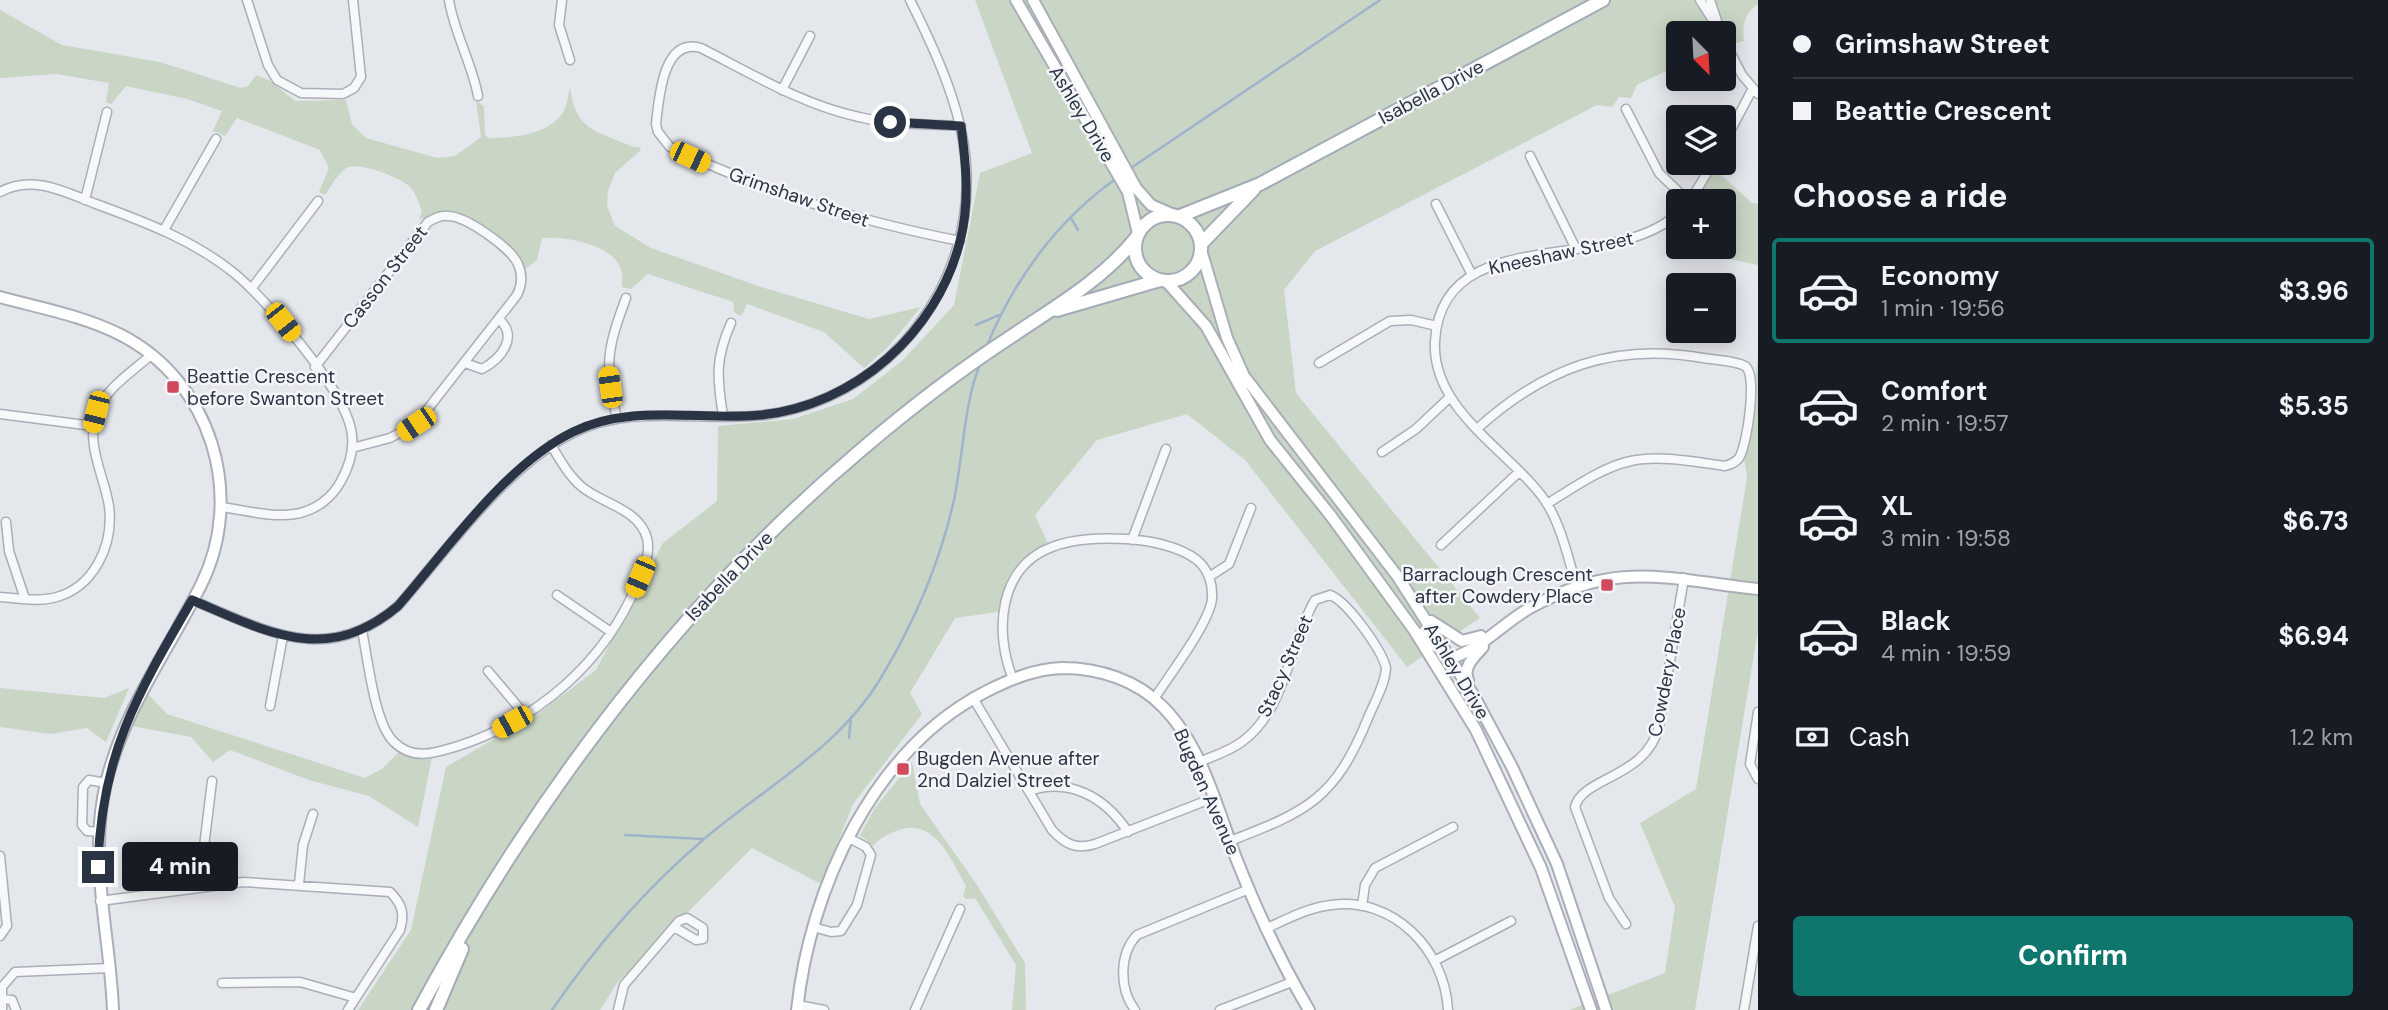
<!DOCTYPE html>
<html lang="en">
<head>
<meta charset="utf-8">
<style>
  :root { --surface:#171b24; --page:#242831; --text:#f1f3f6; --muted:#9ea1a6; --line:#363941; --accent:#0f766e }
  body { margin:0; font-family:"DM Sans",sans-serif; background:var(--page); color:var(--text); height:100vh; display:flex; flex-direction:column; font-size:26px; white-space:nowrap }
  * { box-sizing:border-box; margin:0 }
  p { font-size:23px; color:var(--muted) }
  .icon { flex:none; width:38px; height:38px; fill:none; stroke:currentColor; stroke-width:2; stroke-linecap:round; stroke-linejoin:round }
  .map { position:relative; flex:1; overflow:hidden }
  .sheet { display:flex; flex-direction:column; background:var(--surface); width:630px }
  .sheet>* { flex:none }
  .hud { display:grid; align-content:center; height:154px; padding:0 35px; background:var(--surface) }
  .needle { width:46px; rotate:156deg }
  .controls { position:absolute; left:1666px; top:21px; display:grid; gap:14px }
  .controls a { display:grid; place-items:center; width:70px; height:70px; border-radius:7px; background:var(--surface); box-shadow:0 4px 18px #0003; font-size:35px }
  .end { position:absolute; width:32px; height:32px; margin:-16px; border:9px solid #2b3445; background:#fff; box-shadow:0 0 0 4px #fff }
  .from { border-radius:50% }
  .bubble { position:absolute; height:49px; border-radius:7px; background:var(--surface); box-shadow:0 4px 18px #0003; font-size:23px; font-weight:700; line-height:49px; text-align:center }
  .car { position:absolute; width:21px; height:42px; margin:-21px -10px; border-radius:9px; box-shadow:0 0 5px 2px #0007; background:linear-gradient(#f5c518 24%,#345 0 40%,#f5c518 0 76%,#345 0 86%,#f5c518 0) }
  .hud b { display:flex; align-items:center; gap:24px; height:66px; font-size:26px }
  .hud b+b { border-top:2px solid var(--line) }
  .hud i { width:18px; height:18px; background:var(--text) }
  ul { padding:0; list-style:none }
  li { display:flex; align-items:center; gap:21px; height:105px; margin:0 14px 10px; padding:0 21px; border:4px solid transparent; border-radius:7px }
  li div { flex:1 }
  li b { display:block; font-size:26px }
  li em { font-style:normal; font-weight:700 }
  li.active { border-color:var(--accent) }
  li>.icon { width:63px; height:63px; stroke-width:1.5 }
  h2 { padding:0 35px; font-size:32px; line-height:84px }
  .pay { display:flex; align-items:center; gap:18px; height:77px; padding:0 35px; font-size:26px }
  .pay p { margin-inline-start:auto }
  .button { display:flex; gap:14px; margin-top:auto; padding:14px 35px }
  .button a { flex:1; height:80px; border-radius:7px; background:var(--accent); color:#fff; font-size:28px; font-weight:700; line-height:80px; text-align:center }
  main { display:flex; flex:1; min-height:0 }
  .map>svg:first-child { display:block }
  .green { fill:#c9d6c5 }
  .lines { fill:none; stroke-linecap:round; stroke-linejoin:round }
  .stream { stroke:#9fb4cc; stroke-width:2.5 }
  .street-casing { stroke:#a9aeb7; stroke-width:11 }
  .secondary-casing { stroke:#a9aeb7; stroke-width:14 }
  .primary-casing { stroke:#a3abb8; stroke-width:16 }
  .street { stroke:#f7f8fa; stroke-width:8 }
  .secondary { stroke:#fff; stroke-width:10 }
  .primary { stroke:#fff; stroke-width:12 }
  .route { stroke:#2b3445; stroke-width:9 }
  .poi-dot { fill:#d1495b; stroke:#f4f6f9; stroke-width:2.5 }
  .labels { text-anchor:middle; dominant-baseline:central; stroke-width:5; stroke-linejoin:round; paint-order:stroke }
  .street-label { font-size:19px; fill:#2b3445; stroke:#f4f6f9 }
  .poi-label { font-size:19px; fill:#2b3445; stroke:#f4f6f9; text-anchor:start }
</style>
</head>
<body>
<main>
<div class="map">
<svg width="1758" height="1010" viewBox="0 0 1758 1010">
  <rect width="100%" height="100%" fill="#e4e7ec"/>
  <!-- green -->
  <path class="green" d="M 975,0 L 1758,0 L 1758,4 C 1744,14 1742,25 1744,41 L 1724,46 L 1724,33 L 1678,33 L 1678,65 L 1637,85 L 1631,98 L 1619,97 L 1612,107 L 1597,105 L 1315,251 L 1284,290 L 1296,393 L 1480,618 L 1407,667 L 1245,460 L 1187,414 L 1097,440 L 1035,515 L 1049,546 C 1024,567 1008,581 998,612 L 955,618 L 910,693 L 922,714 L 853,804 L 821,884 L 752,848 L 617,983 L 600,1010 L 358,1010 L 411,930 L 446,767 L 539,713 L 596,670 L 663,543 L 717,501 L 718,426 L 793,419 L 853,399 L 903,360 L 954,305 L 980,173 L 1032,153 Z
    M 0,10 L 62,45 L 160,62 L 241,88 L 248,86 L 256,75 L 269,80 L 295,101 L 346,100 L 352,124 L 366,138 L 437,158 L 455,156 L 481,137 L 476,101 L 484,106 L 485,135 L 489,138 C 512,138 547,135 562,114 C 567,107 568,96 570,87 C 576,132 596,130 633,147 L 639,147 L 641,150 L 615,173 L 608,191 L 607,206 L 615,226 L 651,248 L 761,287 L 869,319 L 921,307 L 887,348 L 864,368 L 824,332 L 747,304 L 741,316 L 734,312 L 733,302 L 648,274 L 631,289 L 622,287 C 622,281 623,274 621,270 C 614,244 565,236 542,238 L 537,260 L 524,270 C 517,249 473,212 450,211 C 439,211 430,218 419,219 L 422,211 C 419,203 415,191 409,186 C 399,177 358,161 346,168 C 337,175 331,186 325,195 L 319,192 L 329,168 L 320,150 L 237,118 L 225,136 L 213,131 L 222,111 L 187,99 L 126,86 L 111,104 L 106,102 L 109,83 L 57,74 L 0,78 Z
    M 1713,168 L 1751,202 L 1758,204 L 1758,265 L 1693,251 L 1689,247 L 1724,247 L 1724,201 L 1688,201 Z
    M 1758,357 L 1758,630 L 1695,1010 L 1569,1010 L 1665,973 L 1675,907 L 1640,823 L 1696,789 L 1747,478 L 1744,456 Z
    M 0,688 L 104,698 L 129,688 L 106,742 L 87,728 L 50,734 L 0,727 Z
    M 147,693 L 167,714 L 365,778 L 382,769 L 402,749 L 432,757 L 418,827 L 369,796 L 309,780 L 230,750 L 213,762 L 191,737 L 131,726 Z
    M 912,762 L 920,804 L 975,882 L 1025,963 L 1026,1010 L 1012,1010 L 1016,965 L 975,898 L 966,899 L 963,896 L 966,886 C 950,858 934,816 896,831 C 886,835 880,838 873,846 L 860,835 L 875,808 Z"/>
  <g class="lines">
    <!-- stream -->
    <path class="stream" d="M 1131,168 L 1380,0
      M 1071,218 L 1078,230
      M 976,325 L 999,315
      M 986,348 C 1013,281 1057,220 1117,178
      M 849,738 L 851,717
      M 625,835 L 702,839
      M 552,1010 C 596,946 644,890 703,840 C 765,787 840,748 882,676 C 915,621 940,562 954,500 C 963,457 964,403 980,364"/>
    <!-- street casing -->
    <g class="street-casing">
      <path id="street" d="M 247,0 L 268,65 L 277,80 L 301,93 L 343,94 L 354,88 L 361,77 L 353,0
        M 449,0 C 454,33 472,63 478,96
        M 562,0 L 559,25 L 570,60
        M 1700,0 L 1721,33
        M 1710,0 L 1718,24
        M 1724,40 L 1742,75 L 1758,94
        M 782,90 L 810,36
        M 1626,109 L 1659,173 L 1688,201
        M 1724,143 L 1753,88
        M 1530,156 L 1576,249
        M 0,192 C 32,174 65,192 96,204 C 145,222 193,240 234,273 C 268,301 342,387 351,429 C 355,448 350,465 341,481 C 332,498 315,511 295,514 C 272,518 245,510 221,507
        M 85,200 L 107,112
        M 1690,201 L 1713,163
        M 1436,204 L 1472,275
        M 164,230 L 216,139
        M 960,241 C 854,220 768,193 670,147 L 658,132 L 656,124 C 659,97 663,37 701,48 C 752,74 803,105 859,117 C 892,125 927,124 961,126
        M 252,288 L 318,201
        M 465,363 L 482,369 C 501,359 519,337 499,319
        M 1319,363 L 1390,321 L 1411,320 L 1437,326
        M 315,367 L 428,222 C 435,218 441,215 448,216 C 466,216 511,248 518,264 C 523,275 522,285 517,295 L 416,424 L 390,438 L 352,448
        M 0,414 L 93,426
        M 723,416 C 717,378 715,359 731,323
        M 617,419 C 604,365 607,349 626,298
        M 1478,428 C 1545,368 1613,342 1703,358 C 1715,360 1734,360 1745,366 C 1758,374 1747,446 1739,458 C 1735,463 1731,464 1725,466 C 1633,452 1625,454 1547,504
        M 1382,452 L 1416,429 L 1450,397
        M 6,522 L 9,551 L 25,599
        M 1132,540 L 1166,449
        M 1441,545 L 1519,472
        M 1209,577 L 1229,564 L 1251,508
        M 1577,587 C 1568,559 1562,527 1546,502 C 1511,451 1431,411 1435,341 C 1442,220 1613,276 1678,213
        M 557,595 L 611,632
        M 0,597 C 17,598 36,602 53,598 C 93,589 114,546 109,506 C 104,475 85,444 97,412 C 105,389 133,371 151,355
        M 192,600 C 267,631 327,667 398,606 C 448,549 505,467 573,433 C 634,402 705,424 771,414 C 891,395 975,284 966,164 C 962,108 935,50 910,0
        M 362,631 C 368,658 374,723 394,742 C 413,761 435,753 458,746 C 538,720 605,662 637,584 C 643,569 651,555 647,538 C 639,509 603,504 582,487 C 569,476 560,460 551,445
        M 488,671 L 525,715
        M 1013,679 C 994,633 998,567 1052,547 C 1075,538 1102,538 1126,539 C 1148,540 1179,546 1197,560 C 1208,569 1213,584 1212,598 C 1211,621 1168,677 1154,699
        M 973,698 L 1052,830 C 1065,844 1076,850 1095,844 L 1213,798
        M 270,706 L 283,636
        M 1758,712 L 1750,764 L 1758,779
        M 1199,762 C 1214,756 1230,751 1243,741 C 1286,709 1289,644 1315,600 L 1330,595 C 1347,601 1382,650 1386,668 C 1385,685 1374,703 1368,718 C 1335,799 1308,811 1230,841
        M 1029,791 C 1069,777 1105,797 1128,832
        M 99,832 L 87,831 L 82,825 L 83,787 L 89,780 L 106,783
        M 0,856 L 7,926 L 0,936
        M 299,884 L 303,845 L 313,814
        M 199,888 L 212,781
        M 100,901 L 244,882 L 390,892 C 402,904 405,913 400,930 L 348,1010
        M 1362,906 L 1365,885 L 1375,868 L 1453,827
        M 1626,924 L 1609,898 L 1575,807 C 1582,777 1647,778 1659,726 L 1684,578
        M 813,927 L 831,932 L 841,931 L 857,905 L 871,855 L 866,847 L 849,838
        M 1265,929 C 1287,919 1307,908 1331,905 C 1393,896 1445,950 1448,1010
        M 1436,960 L 1511,921
        M 222,983 L 300,982 L 356,998
        M 1,999 L 12,1000 L 16,1010
        M 798,1005 L 824,1010
        M 2,1010 L 2,987 L 15,972 L 110,968
        M 618,1010 L 624,985 L 679,921 L 687,918 L 703,928 L 703,939 L 696,940 L 674,927
        M 915,1010 L 960,909
        M 1135,1010 C 1119,989 1119,954 1137,935 L 1249,889
        M 1220,1010 L 1292,982
        M 1744,1010 L 1758,926"/>
    </g>
    <!-- secondary casing -->
    <g class="secondary-casing">
      <path id="secondary" d="M 1016,0 L 1128,192 L 1138,233
        M 1033,0 L 1136,188 L 1151,205 L 1174,215
        M 1201,250 L 1227,338 L 1244,376 L 1398,577 L 1474,696 L 1512,767 L 1557,864 L 1606,1010
        M 1166,281 L 1206,326 L 1270,440 L 1331,516 L 1414,630 L 1476,730 L 1541,868 L 1591,1010
        M 0,297 C 40,308 84,316 121,335 C 211,381 246,495 201,585 C 168,651 126,706 107,779 C 87,857 110,932 113,1010
        M 1431,621 L 1462,641 L 1481,636
        M 1424,632 L 1432,643 L 1452,658 C 1482,648 1501,625 1528,609 C 1617,559 1665,579 1758,589
        M 1468,680 C 1462,667 1475,656 1483,647
        M 797,1010 C 810,888 873,749 987,691 C 1011,679 1035,669 1062,668 C 1099,668 1137,680 1163,707 C 1202,746 1217,808 1236,858 C 1257,911 1280,961 1309,1010"/>
    </g>
    <!-- primary casing -->
    <g class="primary-casing">
      <path id="primary" d="M1135 248a33 33 0 1 1 66 0a33 33 0 1 1-66 0Z
        M 1180,216 L 1260,184 L 1603,0
        M 1201,244 L 1254,189
        M 1057,310 L 1160,280
        M 419,1010 C 534,798 676,606 861,450 C 910,408 961,369 1015,334 C 1058,305 1103,279 1136,238
        M 436,1010 L 462,949"/>
    </g>
    <!-- street -->
    <use href="#street" class="street"/>
    <!-- secondary -->
    <use href="#secondary" class="secondary"/>
    <!-- primary -->
    <use href="#primary" class="primary"/>
  </g>
  <g class="lines">
    <!-- route -->
    <path class="route" d="M 98,867 C 101,755 137,694 192,600 C 267,632 327,666 398,606 C 447,550 505,465 573,432 C 632,403 699,421 761,415 C 855,405 937,333 960,241 C 970,203 966,164 961,126 L 890,122"/>
  </g>
  <!-- markers -->
  <g class="poi-dot">
    <rect x="166" y="380" width="14" height="14" rx="3.5"/>
    <rect x="1600" y="578" width="14" height="14" rx="3.5"/>
    <rect x="896" y="762" width="14" height="14" rx="3.5"/>
  </g>
  <g class="labels">
    <!-- street labels -->
    <g class="street-label">
      <text transform="translate(1431 92) rotate(-28)">Isabella Drive</text>
      <text transform="translate(1082 114) rotate(59)">Ashley Drive</text>
      <text transform="translate(799 197) rotate(19)">Grimshaw Street</text>
      <text transform="translate(1561 253) rotate(-12)">Kneeshaw Street</text>
      <text transform="translate(385 277) rotate(-52)">Casson Street</text>
      <text transform="translate(729 576) rotate(-46)">Isabella Drive</text>
      <text transform="translate(1285 666) rotate(-66)">Stacy Street</text>
      <text transform="translate(1457 671) rotate(59)">Ashley Drive</text>
      <text transform="translate(1667 672) rotate(-79)">Cowdery Place</text>
      <text transform="translate(1207 792) rotate(66)">Bugden Avenue</text>
    </g>
    <!-- poi labels -->
    <g class="poi-label">
      <text x="187" y="376">Beattie Crescent<tspan x="187" dy="22">before Swanton Street</tspan></text>
      <text x="1593" y="574" text-anchor="end">Barraclough Crescent<tspan x="1593" dy="22">after Cowdery Place</tspan></text>
      <text x="917" y="758">Bugden Avenue after<tspan x="917" dy="22">2nd Dalziel Street</tspan></text>
    </g>
  </g>
</svg>
<div class="controls">
<a><svg class="needle" viewBox="-14 -14 28 28"><path d="M0-13l5 13h-10z" fill="#e53935"/><path d="M0 13l5-13h-10z" fill="#9ea1a6"/></svg></a>
<a><svg class="icon" aria-label="layers" viewBox="0 0 24 24"><path d="M12 4l9 5-9 5-9-5zM3 14l9 5 9-5"/></svg></a>
<a>+</a>
<a>−</a>
</div>
<i class="end from" style="left:890px;top:122px"></i>
<i class="end" style="left:98px;top:867px"></i>
<div class="bubble" style="left:122px;top:842px;width:116px">4 min</div>
<i class="car" style="left:690px;top:157px;rotate:115deg"></i>
<i class="car" style="left:283px;top:322px;rotate:142deg"></i>
<i class="car" style="left:610px;top:387px;rotate:352deg"></i>
<i class="car" style="left:96px;top:412px;rotate:194deg"></i>
<i class="car" style="left:416px;top:424px;rotate:236deg"></i>
<i class="car" style="left:640px;top:577px;rotate:203deg"></i>
<i class="car" style="left:512px;top:722px;rotate:241deg"></i>
</div>
<section class="sheet">
<div class="hud">
<b><i class="from"></i>Grimshaw Street</b>
<b><i></i>Beattie Crescent</b>
</div>
<h2>Choose a ride</h2>
<ul>
<li class="active"><svg class="icon" aria-label="car" viewBox="0 0 24 24"><path d="M5 17H2v-5l4-1 3-4h7l3 4 3 1v5h-3M9 17h6M6 11h13"/><circle cx="7" cy="17" r="2"/><circle cx="17" cy="17" r="2"/></svg><div><b>Economy</b><p>1 min · 19:56</p></div><em>$3.96</em></li>
<li><svg class="icon" aria-label="car" viewBox="0 0 24 24"><path d="M5 17H2v-5l4-1 3-4h7l3 4 3 1v5h-3M9 17h6M6 11h13"/><circle cx="7" cy="17" r="2"/><circle cx="17" cy="17" r="2"/></svg><div><b>Comfort</b><p>2 min · 19:57</p></div><em>$5.35</em></li>
<li><svg class="icon" aria-label="car" viewBox="0 0 24 24"><path d="M5 17H2v-5l4-1 3-4h7l3 4 3 1v5h-3M9 17h6M6 11h13"/><circle cx="7" cy="17" r="2"/><circle cx="17" cy="17" r="2"/></svg><div><b>XL</b><p>3 min · 19:58</p></div><em>$6.73</em></li>
<li><svg class="icon" aria-label="car" viewBox="0 0 24 24"><path d="M5 17H2v-5l4-1 3-4h7l3 4 3 1v5h-3M9 17h6M6 11h13"/><circle cx="7" cy="17" r="2"/><circle cx="17" cy="17" r="2"/></svg><div><b>Black</b><p>4 min · 19:59</p></div><em>$6.94</em></li>
</ul>
<div class="pay"><svg class="icon" aria-label="cash" viewBox="0 0 24 24"><path d="M3 7h18v10H3z"/><circle cx="12" cy="12" r="2"/></svg>Cash<p>1.2 km</p></div>
<div class="button"><a>Confirm</a></div>
</section>
</main>
</body>
</html>
